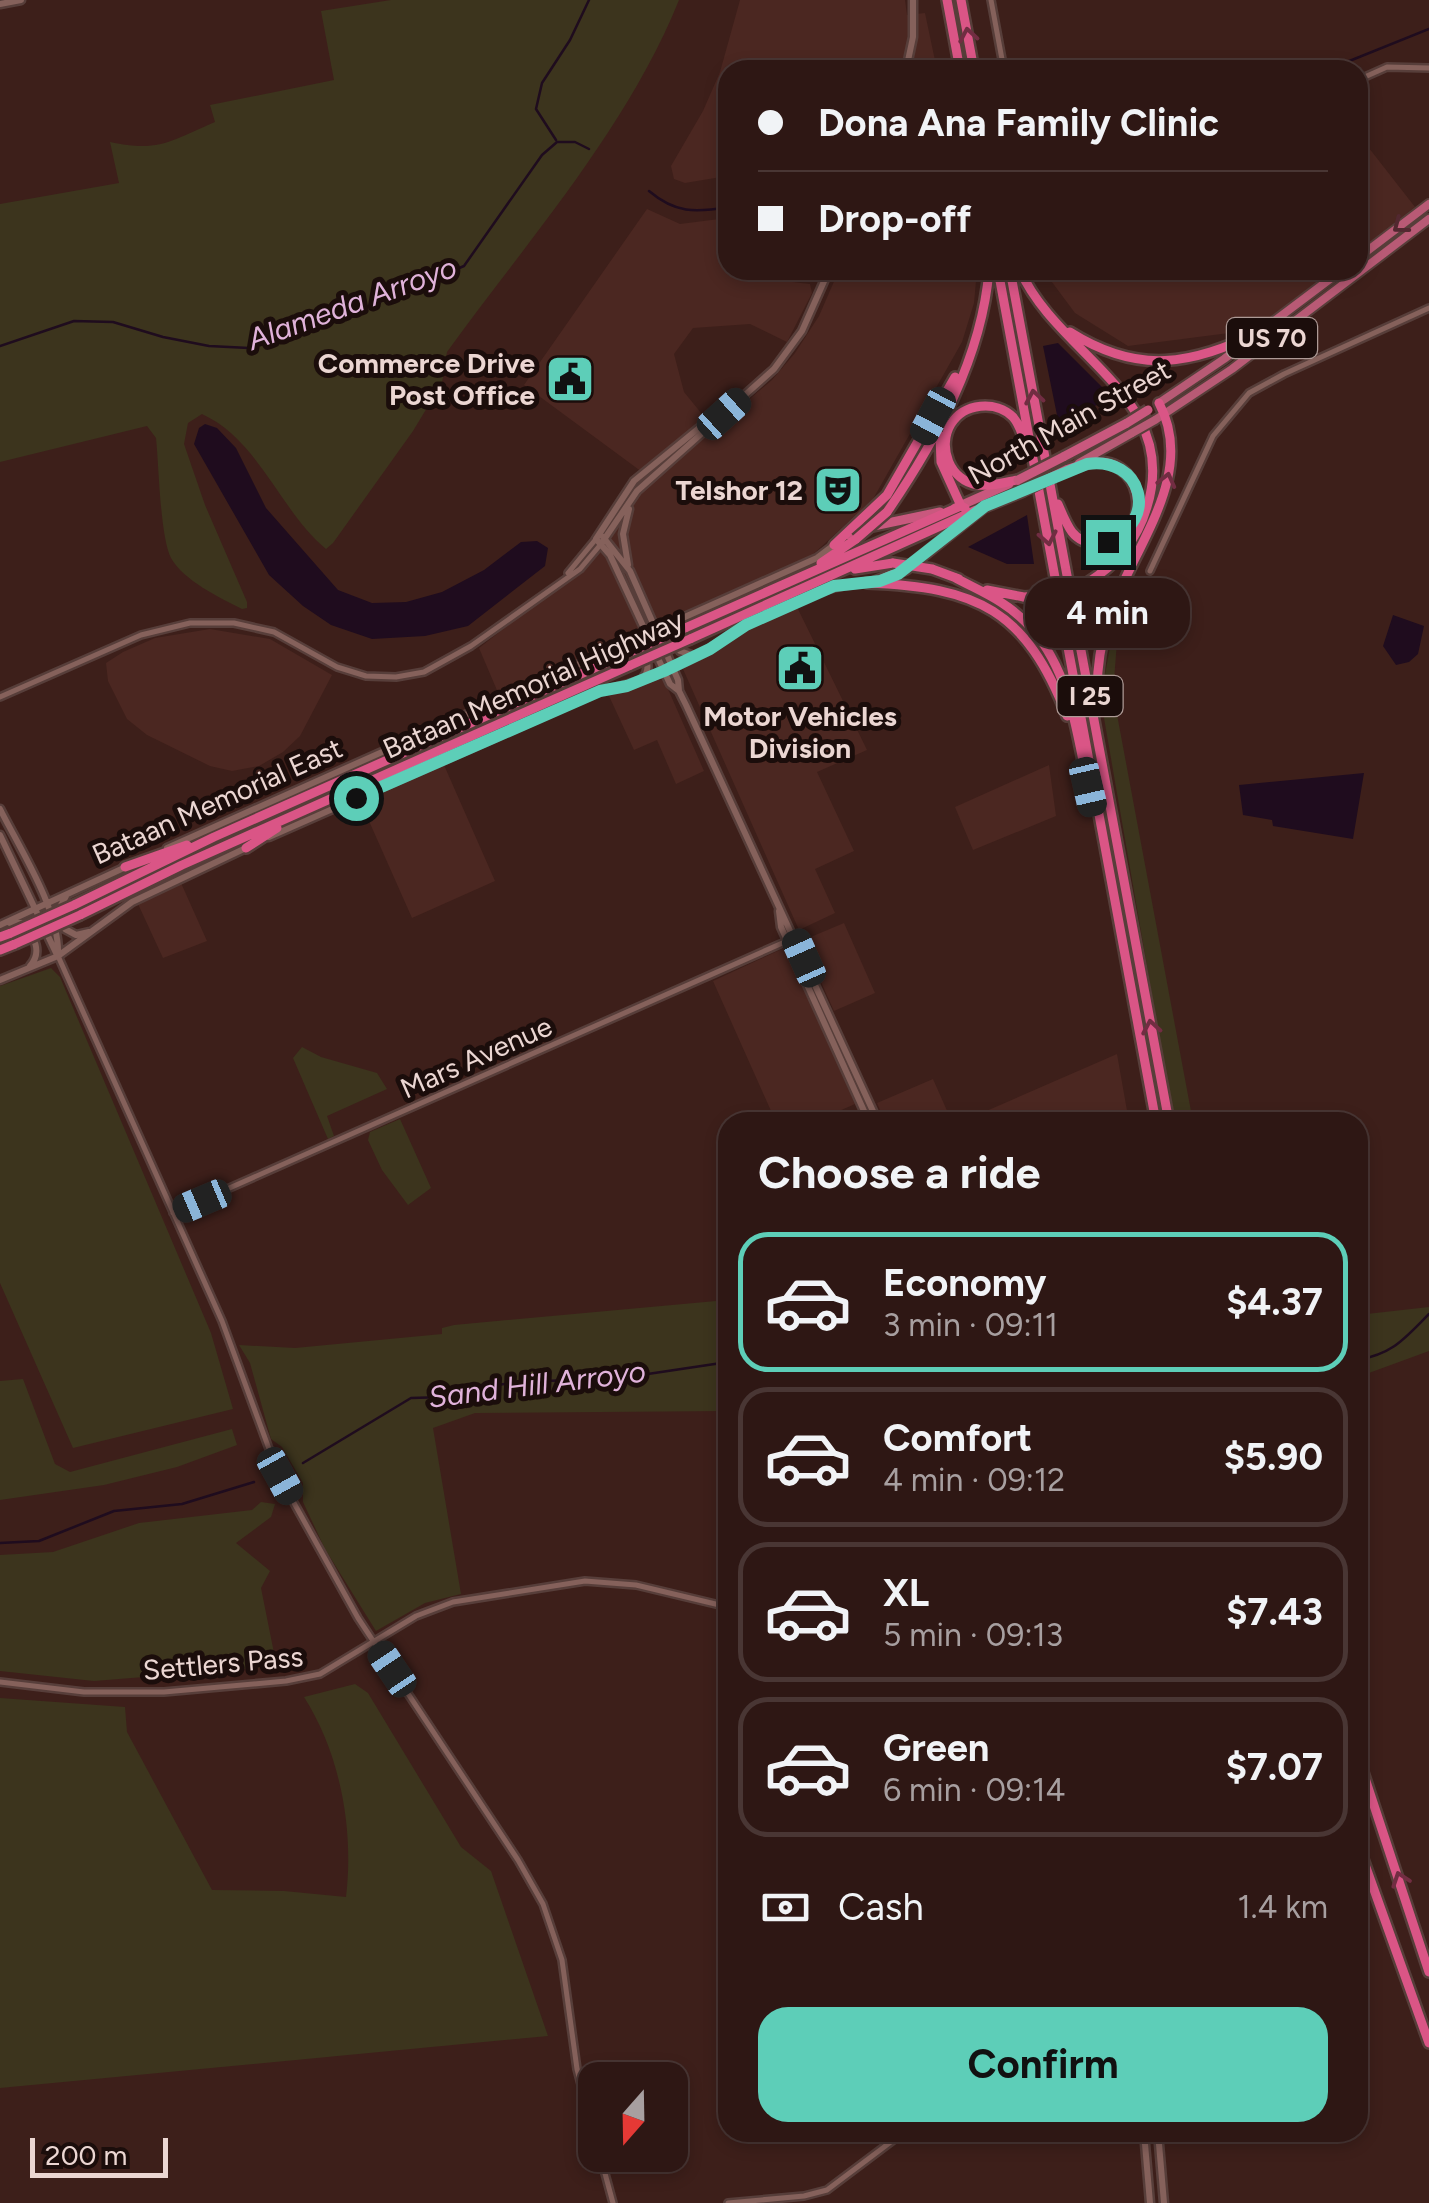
<!DOCTYPE html>
<html lang="en">
<head>
<meta charset="utf-8">
<style>
  :root { --surface:#2e1714; --page:#3a2422; --text:#f1f3f6; --muted:#a79fa0; --line:#493634; --accent:#5dceb8 }
  body { margin:0; font-family:Figtree,sans-serif; background:var(--page); color:var(--text); height:100vh; display:flex; flex-direction:column; font-size:38px; white-space:nowrap }
  * { box-sizing:border-box; margin:0 }
  p { font-size:32px; color:var(--muted) }
  .icon { flex:none; width:55px; height:55px; fill:none; stroke:currentColor; stroke-width:2; stroke-linecap:round; stroke-linejoin:round }
  .map { position:relative; flex:1; overflow:hidden }
  .side { position:absolute; left:718px; top:1112px; width:650px; height:1030px; display:flex; flex-direction:column; background:var(--surface); border-radius:30px; box-shadow:0 5px 15px #0003,0 0 0 2px var(--line) }
  .side>* { flex:none }
  .top-card { position:absolute; left:718px; top:60px; width:650px; height:220px; border-radius:30px; box-shadow:0 5px 15px #0003,0 0 0 2px var(--line); display:grid; align-content:center; height:220px; padding:0 40px; background:var(--surface) }
  .needle { width:65px; rotate:200deg }
  .fabs { position:absolute; left:578px; top:2062px; display:grid; gap:20px }
  .fabs a { display:grid; place-items:center; width:110px; height:110px; border-radius:20px; background:var(--surface); box-shadow:0 5px 15px #0003,0 0 0 2px var(--line); font-size:50px }
  .scale { position:absolute; left:30px; bottom:25px; width:138px; box-sizing:border-box; padding-left:10px; border:5px solid #ebd6d2; border-top:0; font-size:28px; line-height:35px; white-space:nowrap; color:#ebd6d2; -webkit-text-stroke:8px #1b0d0b; paint-order:stroke }
  .end { position:absolute; width:45px; height:45px; margin:-22px; border:12px solid #5dceb8; background:#111; box-shadow:0 0 0 5px #111 }
  .from { border-radius:50% }
  .bubble { position:absolute; height:70px; border-radius:30px; background:var(--surface); box-shadow:0 5px 15px #0003,0 0 0 2px var(--line); font-size:32px; font-weight:700; line-height:70px; text-align:center }
  .car { position:absolute; width:30px; height:60px; margin:-30px -15px; border-radius:12px; box-shadow:0 0 8px 2px #0007; background:linear-gradient(#222 24%,#8ab4d8 0 40%,#222 0 76%,#8ab4d8 0 86%,#222 0) }
  .top-card b { display:flex; align-items:center; gap:35px; height:95px; font-size:38px }
  .top-card b+b { border-top:2px solid var(--line) }
  .top-card i { width:25px; height:25px; background:var(--text) }
  ul { padding:0; list-style:none }
  li { display:flex; align-items:center; gap:30px; height:140px; margin:0 20px 15px; padding:0 20px; border:5px solid var(--line); border-radius:30px }
  li div { flex:1 }
  li b { display:block; font-size:38px }
  li em { font-style:normal; font-weight:700 }
  li.selected { border-color:var(--accent) }
  li>.icon { width:90px; height:90px; stroke-width:1.5 }
  h2 { padding:0 40px; font-size:45px; line-height:120px }
  .pay { display:flex; align-items:center; gap:25px; height:110px; padding:0 40px; font-size:38px }
  .pay p { margin-inline-start:auto }
  .cta { display:flex; gap:20px; margin-top:auto; padding:20px 40px }
  .cta a { flex:1; height:115px; border-radius:30px; background:var(--accent); color:#111; font-size:40px; font-weight:700; line-height:115px; text-align:center }
  .map>svg:first-child { display:block }
  .built { fill:#4b2721 }
  .green { fill:#3c341d }
  .water { fill:#1f0c1e }
  .lines { fill:none; stroke-linecap:round; stroke-linejoin:round }
  .stream { stroke:#1f0c1e; stroke-width:2.5 }
  .tertiary-casing { stroke:#573e3a; stroke-width:10 }
  .secondary-casing { stroke:#573e3a; stroke-width:11 }
  .primary-casing { stroke:#573e3a; stroke-width:12 }
  .trunk-casing { stroke:#573e3a; stroke-width:14 }
  .motorway-casing { stroke:#573e3a; stroke-width:14 }
  .tertiary { stroke:#85615b; stroke-width:5 }
  .secondary { stroke:#85615b; stroke-width:6 }
  .primary { stroke:#b85a75; stroke-width:8 }
  .trunk { stroke:#c9587e; stroke-width:9 }
  .motorway { stroke:#da5586; stroke-width:9 }
  .primary-bridge-casing { stroke:#573e3a; stroke-width:12; stroke-linecap:butt }
  .trunk-bridge-casing { stroke:#573e3a; stroke-width:14; stroke-linecap:butt }
  .motorway-bridge-casing { stroke:#573e3a; stroke-width:14; stroke-linecap:butt }
  .primary-bridge { stroke:#b85a75; stroke-width:8 }
  .trunk-bridge { stroke:#c9587e; stroke-width:9 }
  .motorway-bridge { stroke:#da5586; stroke-width:9 }
  .oneway { stroke:#712d42 }
  .oneway2 { stroke:#522830 }
  .route { stroke:#5dceb8; stroke-width:12 }
  .labels { text-anchor:middle; dominant-baseline:central; stroke-width:10; stroke-linejoin:round; paint-order:stroke }
  .shield { fill:#1b0d0b; stroke:#ad9a96; stroke-width:2.5 }
  .shield-label { font-size:25px; font-weight:bold; fill:#ebd6d2 }
  .poi-label { font-size:28px; font-weight:bold; fill:#ebd6d2; stroke:#1b0d0b; text-anchor:end }
  .street-label { font-size:28px; fill:#ebd6d2; stroke:#1b0d0b }
  .water-label { font-size:30px; font-style:italic; fill:#e0b2da; stroke:#1b0d0b }
</style>
</head>
<body>
<div class="map">
<svg width="1429" height="2203" viewBox="0 0 1429 2203">
  <rect width="100%" height="100%" fill="#3d1f1a"/>
  <!-- built -->
  <path class="built" d="M 740,0 L 905,0 L 907,15 L 925,13 L 937,70 L 728,70 L 727,176 L 685,183 L 674,179 L 671,166 L 703,111 L 720,72 Z
    M 1358,134 L 1415,207 L 1358,251 Z
    M 647,209 L 680,224 L 727,218 L 728,270 L 776,270 L 775,280 L 810,284 L 812,293 L 787,342 L 750,324 L 693,328 L 674,354 L 684,392 L 706,419 L 642,472 L 524,385 Z
    M 839,270 L 977,270 L 974,303 L 962,342 L 873,499 L 809,558 L 499,695 L 479,648 L 592,560 L 639,492 L 772,380 L 795,353 L 819,316 Z
    M 1043,270 L 1333,270 L 1273,316 L 1237,332 L 1128,346 L 1075,313 Z
    M 796,605 L 867,750 L 817,772 L 854,851 L 815,869 L 835,913 L 799,930 L 683,669 L 715,651 L 743,629 Z
    M 210,629 L 270,639 L 332,675 L 300,736 L 283,752 L 259,766 L 232,771 L 210,766 L 147,735 L 127,719 L 108,681 L 106,663 L 123,652 L 155,638 Z
    M 657,679 L 664,680 L 704,771 L 676,784 L 657,740 L 634,750 L 609,696 Z
    M 444,765 L 495,881 L 412,918 L 361,803 Z
    M 1049,765 L 1056,816 L 973,850 L 955,807 Z
    M 181,883 L 207,941 L 163,958 L 138,904 Z
    M 844,923 L 875,993 L 834,1011 L 804,944 L 806,939 Z
    M 782,949 L 787,951 L 855,1104 L 814,1122 L 776,1122 L 713,981 Z
    M 1117,1054 L 1129,1122 L 961,1122 Z
    M 933,1079 L 952,1122 L 885,1122 L 877,1103 Z"/>
  <!-- green -->
  <path class="green" d="M 391,0 L 679,0 C 627,129 528,240 447,352 L 442,383 L 413,431 L 333,543 L 326,549 C 280,511 259,440 202,414 L 188,423 L 184,444 L 205,505 L 247,602 L 247,608 L 242,609 C 220,598 183,580 171,558 C 160,536 159,466 156,438 L 147,426 L 0,462 L 0,204 L 119,183 L 110,142 C 160,153 172,140 215,122 L 210,105 L 334,80 L 321,11 Z
    M 1114,626 L 1118,629 L 1113,693 L 1193,1122 L 1174,1122 L 1104,718 L 1105,674 Z
    M 51,968 L 60,977 L 211,1333 L 233,1409 L 73,1448 L 0,1283 L 0,986 Z
    M 302,1047 L 321,1057 L 377,1073 L 387,1089 L 327,1116 L 334,1136 L 328,1139 L 293,1058 Z
    M 400,1119 L 431,1188 L 408,1205 L 382,1170 L 368,1140 L 370,1132 Z
    M 727,1300 L 727,1411 L 475,1413 L 433,1428 L 461,1594 L 425,1603 L 376,1631 L 325,1549 L 303,1502 L 303,1483 L 282,1447 L 271,1439 L 250,1363 L 239,1345 L 295,1348 L 442,1334 L 442,1328 L 454,1325 Z
    M 1429,1307 L 1429,1351 L 1358,1377 L 1358,1315 Z
    M 23,1379 L 55,1464 L 70,1472 L 232,1429 L 237,1445 L 177,1467 L 104,1485 L 0,1500 L 0,1381 Z
    M 261,1502 L 275,1504 L 271,1517 L 236,1543 L 270,1571 L 261,1588 L 276,1663 L 269,1667 L 94,1681 L 0,1671 L 0,1555 L 53,1552 L 139,1523 L 252,1510 Z
    M 355,1684 L 368,1693 L 461,1847 L 491,1871 L 548,2036 L 0,2088 L 0,1698 L 125,1707 L 127,1732 L 212,1890 L 284,1891 L 346,1897 C 354,1831 341,1755 304,1697 Z"/>
  <!-- water -->
  <path class="water" d="M 1058,343 L 1112,397 L 1059,425 L 1043,346 Z
    M 205,424 L 217,428 L 236,448 L 266,508 L 338,590 L 372,603 L 406,602 L 442,592 L 484,570 L 521,542 L 537,541 L 548,548 L 545,566 L 468,626 L 425,636 L 372,639 L 331,625 L 303,606 L 269,575 L 194,444 L 199,428 Z
    M 1027,515 L 1034,564 L 1007,564 L 968,547 Z
    M 1393,615 L 1424,626 L 1418,654 L 1409,662 L 1396,665 L 1383,646 Z
    M 1364,773 L 1353,839 L 1273,826 L 1272,820 L 1243,815 L 1239,785 Z"/>
  <g class="lines">
    <!-- stream -->
    <path class="stream" d="M 1327,70 L 1429,29
      M 556,140 L 536,109 L 542,83 L 570,40 L 589,0
      M 649,191 C 675,213 695,213 728,207
      M 0,346 L 74,321 L 113,322 L 163,337 L 209,346 L 249,348 L 319,320 L 355,312 L 464,266 L 542,155 L 557,142 L 575,142 L 589,149
      M 1358,1360 C 1394,1353 1404,1339 1429,1314
      M 303,1463 L 411,1398 L 445,1397 L 461,1390 L 520,1382 L 621,1378 L 728,1362
      M 0,1543 L 39,1541 L 114,1511 L 182,1504 L 254,1482"/>
    <!-- tertiary casing -->
    <g class="tertiary-casing">
      <path id="tertiary" d="M 991,0 L 1004,70
        M 1358,80 L 1387,67 L 1429,68
        M 1150,571 L 1213,436 L 1249,393 L 1284,374 L 1429,308
        M 568,573 L 596,539
        M 0,697 L 141,635 L 190,623 L 234,623 L 274,632 L 337,667 L 366,676 L 396,677 L 424,672 L 471,646 L 580,569 L 601,544
        M 58,956 L 222,1321 L 279,1476 L 358,1618 L 518,1860 L 543,1904 L 562,1960 L 577,2069 L 595,2138
        M 173,1213 L 787,941
        M 0,1682 L 84,1692 L 164,1692 L 286,1681 L 320,1674 L 416,1616 L 453,1602 L 585,1581 L 636,1585 L 728,1607
        M 600,2155 L 613,2203
        M 728,2203 L 804,2196 L 827,2190 L 904,2132"/>
    </g>
    <!-- secondary casing -->
    <g class="secondary-casing">
      <path id="secondary" d="M 0,4 L 21,0
        M 906,70 L 913,37 L 913,0
        M 707,427 L 699,428 L 634,481 L 596,539 L 610,555 L 670,684 L 679,691 L 686,705 L 878,1122
        M 603,537 L 630,571 L 678,680 L 679,691
        M 601,544 L 637,491 L 774,369 L 802,331 L 829,270
        M 628,565 L 623,534 L 629,509
        M 671,631 L 680,651 L 694,656
        M 637,646 C 646,655 652,668 643,678
        M 0,809 C 20,849 60,911 58,955
        M 0,835 L 57,955
        M 269,837 L 600,691 C 636,684 671,670 703,653 C 717,645 729,634 743,627 C 780,606 825,584 867,583
        M 167,848 L 817,558 L 834,545
        M 66,896 L 59,909 L 65,929 L 76,935 L 89,932
        M 779,911 L 781,927 L 869,1122
        M 10,923 L 23,923 C 34,936 43,952 30,966
        M 0,925 L 128,866
        M 0,980 L 58,956 L 132,902 L 248,847
        M 1144,2132 L 1150,2203
        M 1158,2132 L 1164,2203"/>
    </g>
    <!-- primary casing -->
    <g class="primary-casing">
      <path id="primary" d="M 1358,258 L 1429,204
        M 1159,403 L 1224,359 L 1342,270
        M 1155,420 L 1232,369 L 1429,219
        M 1079,463 L 1132,433"/>
    </g>
    <!-- trunk casing -->
    <g class="trunk-casing">
      <path id="trunk" d="M 1063,457 L 1127,423
        M 984,507 L 1021,492
        M 955,508 L 1009,484
        M 849,535 L 859,529 L 940,512
        M 875,582 L 906,569 L 985,506"/>
    </g>
    <!-- motorway casing -->
    <g class="motorway-casing">
      <path id="motorway" d="M 947,0 L 960,70
        M 961,0 L 974,70
        M 998,270 L 1156,1122
        M 1010,270 L 1169,1122
        M 1020,270 C 1057,355 1181,397 1147,507 C 1137,541 1117,564 1087,583
        M 1070,332 C 1140,376 1190,364 1261,332
        M 940,436 L 941,462 L 961,506 L 965,508
        M 1018,480 C 1005,482 991,487 978,485 C 950,481 937,447 951,424 C 964,403 996,400 1013,417 C 1020,425 1023,436 1026,446
        M 1058,504 C 1062,513 1066,524 1072,532 C 1079,541 1090,544 1101,543 C 1153,541 1148,461 1097,462 C 1086,462 1076,467 1066,470
        M 887,512 C 936,441 982,357 989,270
        M 834,545 L 887,495 L 955,377
        M 821,563 L 856,539
        M 855,569 L 893,563
        M 932,569 L 959,579
        M 954,577 C 970,586 987,593 1002,603 C 1071,647 1075,731 1092,804
        M 867,583 C 978,587 1026,610 1067,716
        M 987,590 L 1024,597
        M 685,628 L 961,506
        M 690,639 L 976,510
        M 1098,706 C 1095,673 1101,637 1113,607 C 1137,542 1196,473 1159,403
        M 246,848 L 277,828
        M 125,867 L 187,845
        M 74,905 L 214,837 L 626,654
        M 80,915 L 182,865 L 631,665
        M 0,937 L 11,933
        M 0,950 L 15,944
        M 1358,1757 L 1429,1972
        M 1358,1845 L 1429,2043"/>
    </g>
    <!-- tertiary -->
    <use href="#tertiary" class="tertiary"/>
    <!-- secondary -->
    <use href="#secondary" class="secondary"/>
    <!-- primary -->
    <use href="#primary" class="primary"/>
    <!-- trunk -->
    <use href="#trunk" class="trunk"/>
    <!-- motorway -->
    <use href="#motorway" class="motorway"/>
    <!-- primary-bridge casing -->
    <g class="primary-bridge-casing">
      <path id="primary-bridge" d="M 1132,433 L 1155,420"/>
    </g>
    <!-- trunk-bridge casing -->
    <g class="trunk-bridge-casing">
      <path id="trunk-bridge" d="M 1127,423 L 1148,410
        M 1018,480 L 1063,457
        M 1021,492 L 1066,470"/>
    </g>
    <!-- motorway-bridge casing -->
    <g class="motorway-bridge-casing">
      <path id="motorway-bridge" d="M 856,539 L 887,512
        M 893,563 L 932,569
        M 1024,597 L 1052,595 L 1087,583
        M 626,654 L 685,628
        M 631,665 L 690,639
        M 11,933 L 74,905
        M 15,944 L 80,915"/>
    </g>
    <!-- primary-bridge -->
    <use href="#primary-bridge" class="primary-bridge"/>
    <!-- trunk-bridge -->
    <use href="#trunk-bridge" class="trunk-bridge"/>
    <!-- motorway-bridge -->
    <use href="#motorway-bridge" class="motorway-bridge"/>
  </g>
  <!-- one-way arrows -->
  <defs><path id="oneway-chevron" d="M-2-3.5L2.5 0L-2 3.5" fill="none" stroke-width="1.6" stroke-linecap="round" stroke-linejoin="round" transform="scale(2.5)"/></defs>
  <g class="oneway">
    <use href="#oneway-chevron" transform="translate(968 35) rotate(-100)"/>
    <use href="#oneway-chevron" transform="translate(1034 397) rotate(-100)"/>
    <use href="#oneway-chevron" transform="translate(1167 480) rotate(-76)"/>
    <use href="#oneway-chevron" transform="translate(1048 538) rotate(79)"/>
    <use href="#oneway-chevron" transform="translate(1151 1027) rotate(-100)"/>
    <use href="#oneway-chevron" transform="translate(1400 1879) rotate(-109)"/>
  </g>
  <use class="oneway2" href="#oneway-chevron" transform="translate(1400 226) rotate(143)"/>
  <g class="lines">
    <!-- route -->
    <path class="route" d="M 356,798 L 600,691 L 627,686 L 664,671 L 710,649 L 746,625 L 834,586 L 880,581 L 898,574 L 985,506 L 1087,464 C 1142,456 1160,520 1108,542"/>
  </g>
  <!-- icons -->
  <defs>
    <g id="civic-square" transform="scale(2.5)"><rect x="-9" y="-9" width="18" height="18" rx="4" fill="#5dceb8" stroke="#1b0d0b"/><path d="M-.6-6.5H3V-4.5H.6V-3L4-1V1h2V6H-6V1h2V-1L-.6-3ZM-1.2 2.5V6h2.4V2.5Z" fill="#111"/></g>
    <g id="theatre-square" transform="scale(2.5)"><rect x="-9" y="-9" width="18" height="18" rx="4" fill="#5dceb8" stroke="#1b0d0b"/><path d="M-5-5.5Q0-4 5-5.5V0Q5 5 0 6Q-5 5-5 0ZM-3.3-2.5H-1v1.5H-3.3ZM1-2.5H3.3v1.5H1ZM-2.8 1Q0 5.5 2.8 1Z" fill="#111"/></g>
  </defs>
  <g fill-rule="evenodd">
    <use href="#civic-square" x="570" y="379"/>
    <use href="#theatre-square" x="838" y="490"/>
    <use href="#civic-square" x="800" y="668"/>
  </g>
  <g class="labels">
    <!-- shield labels -->
    <g class="shield">
      <rect x="1227" y="318" width="90" height="40" rx="8"/>
      <rect x="1057.5" y="676" width="65" height="40" rx="8"/>
    </g>
    <g class="shield-label">
      <text x="1272" y="338">US 70</text>
      <text x="1090" y="696">I 25</text>
    </g>
    <!-- poi labels -->
    <g class="poi-label">
      <text x="535" y="363">Commerce Drive<tspan x="535" dy="32">Post Office</tspan></text>
      <text x="803" y="490">Telshor 12</text>
      <text x="800" y="716" text-anchor="middle">Motor Vehicles<tspan x="800" dy="32">Division</tspan></text>
    </g>
    <!-- street labels -->
    <g class="street-label">
      <text transform="translate(1069 422) rotate(-29)">North Main Street</text>
      <text transform="translate(533 684) rotate(-24)">Bataan Memorial Highway</text>
      <text transform="translate(217 801) rotate(-24)">Bataan Memorial East</text>
      <text transform="translate(476 1057) rotate(-24)">Mars Avenue</text>
      <text transform="translate(223 1663) rotate(-5)">Settlers Pass</text>
    </g>
    <!-- water labels -->
    <g class="water-label">
      <text transform="translate(352 303) rotate(-20)">Alameda Arroyo</text>
      <text transform="translate(537 1384) rotate(-7)">Sand Hill Arroyo</text>
    </g>
  </g>
</svg>
<div class="fabs">
<a><svg class="needle" viewBox="-14 -14 28 28"><path d="M0-13l5 13h-10z" fill="#e53935"/><path d="M0 13l5-13h-10z" fill="#a79fa0"/></svg></a>
</div>
<div class="scale">200 m</div>
<i class="end from" style="left:356px;top:798px"></i>
<i class="end" style="left:1108px;top:542px"></i>
<div class="bubble" style="left:1025px;top:578px;width:165px">4 min</div>
<i class="car" style="left:724px;top:414px;rotate:48deg"></i>
<i class="car" style="left:933px;top:416px;rotate:208deg"></i>
<i class="car" style="left:1088px;top:787px;rotate:167deg"></i>
<i class="car" style="left:804px;top:958px;rotate:336deg"></i>
<i class="car" style="left:202px;top:1201px;rotate:247deg"></i>
<i class="car" style="left:280px;top:1476px;rotate:151deg"></i>
<i class="car" style="left:392px;top:1669px;rotate:326deg"></i>
<div class="top-card">
<b><i class="from"></i>Dona Ana Family Clinic</b>
<b><i></i>Drop-off</b>
</div>
<section class="side">
<h2>Choose a ride</h2>
<ul>
<li class="selected"><svg class="icon" aria-label="car" viewBox="0 0 24 24"><path d="M5 17H2v-5l4-1 3-4h7l3 4 3 1v5h-3M9 17h6M6 11h13"/><circle cx="7" cy="17" r="2"/><circle cx="17" cy="17" r="2"/></svg><div><b>Economy</b><p>3 min · 09:11</p></div><em>$4.37</em></li>
<li><svg class="icon" aria-label="car" viewBox="0 0 24 24"><path d="M5 17H2v-5l4-1 3-4h7l3 4 3 1v5h-3M9 17h6M6 11h13"/><circle cx="7" cy="17" r="2"/><circle cx="17" cy="17" r="2"/></svg><div><b>Comfort</b><p>4 min · 09:12</p></div><em>$5.90</em></li>
<li><svg class="icon" aria-label="car" viewBox="0 0 24 24"><path d="M5 17H2v-5l4-1 3-4h7l3 4 3 1v5h-3M9 17h6M6 11h13"/><circle cx="7" cy="17" r="2"/><circle cx="17" cy="17" r="2"/></svg><div><b>XL</b><p>5 min · 09:13</p></div><em>$7.43</em></li>
<li><svg class="icon" aria-label="car" viewBox="0 0 24 24"><path d="M5 17H2v-5l4-1 3-4h7l3 4 3 1v5h-3M9 17h6M6 11h13"/><circle cx="7" cy="17" r="2"/><circle cx="17" cy="17" r="2"/></svg><div><b>Green</b><p>6 min · 09:14</p></div><em>$7.07</em></li>
</ul>
<div class="pay"><svg class="icon" aria-label="cash" viewBox="0 0 24 24"><path d="M3 7h18v10H3z"/><circle cx="12" cy="12" r="2"/></svg>Cash<p>1.4 km</p></div>
<div class="cta"><a>Confirm</a></div>
</section>
</div>
</body>
</html>
